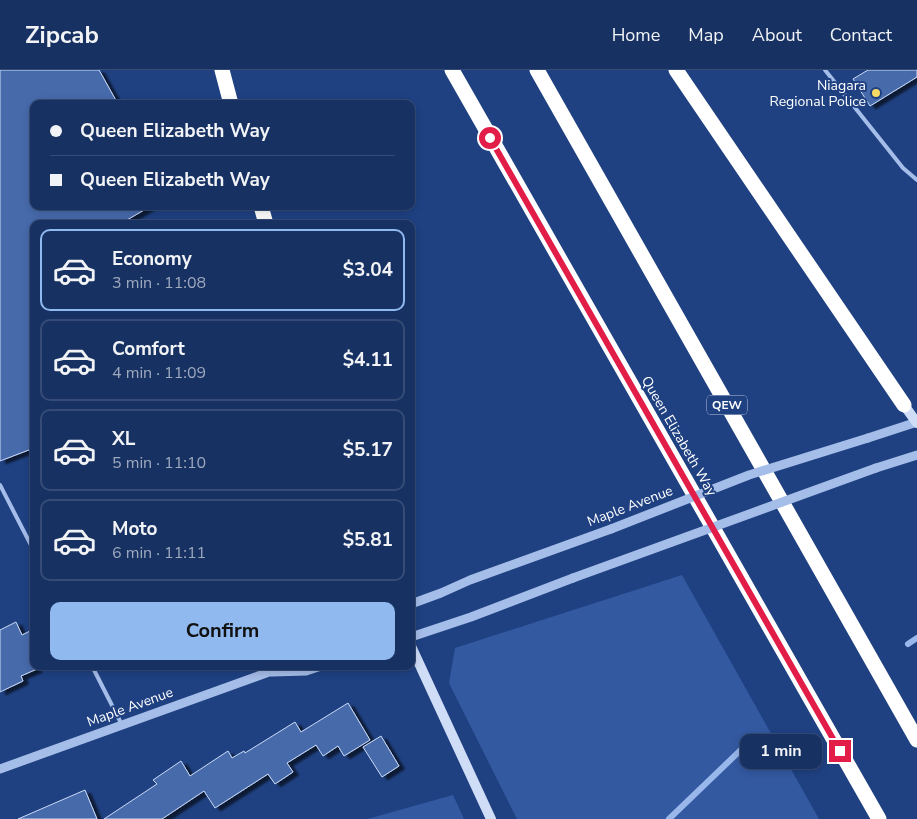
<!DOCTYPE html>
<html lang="en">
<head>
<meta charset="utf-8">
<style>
  :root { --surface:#173162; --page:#243d6b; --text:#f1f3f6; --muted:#9ea9be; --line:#364c77; --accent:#90b9f0 }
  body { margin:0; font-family:"Nunito Sans",sans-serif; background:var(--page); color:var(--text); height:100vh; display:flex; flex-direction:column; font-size:19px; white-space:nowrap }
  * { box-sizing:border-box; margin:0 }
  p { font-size:16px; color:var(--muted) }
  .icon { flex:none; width:28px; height:28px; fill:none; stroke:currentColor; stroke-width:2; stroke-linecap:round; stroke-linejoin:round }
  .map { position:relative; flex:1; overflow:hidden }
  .details { position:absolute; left:30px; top:150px; width:385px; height:450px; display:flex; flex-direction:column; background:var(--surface); border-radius:10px; box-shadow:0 2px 8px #0003,0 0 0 1px var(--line) }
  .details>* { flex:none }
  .hud { position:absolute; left:30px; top:30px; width:385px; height:110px; border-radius:10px; box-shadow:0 2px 8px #0003,0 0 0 1px var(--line); display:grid; align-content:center; height:110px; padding:0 20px; background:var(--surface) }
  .end { position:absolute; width:22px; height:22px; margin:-11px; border:6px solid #e11d48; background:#fff; box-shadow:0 0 0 2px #fff }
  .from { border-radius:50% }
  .bubble { position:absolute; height:35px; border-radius:10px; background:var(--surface); box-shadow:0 2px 8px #0003,0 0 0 1px var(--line); font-size:16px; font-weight:700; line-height:35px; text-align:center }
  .hud b { display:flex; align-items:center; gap:18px; height:48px; font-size:19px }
  .hud b+b { border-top:1px solid var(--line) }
  .hud i { width:12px; height:12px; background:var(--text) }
  ul { padding:9px 0 0; list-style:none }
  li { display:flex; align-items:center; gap:15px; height:82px; margin:0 10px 8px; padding:0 10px; border:2px solid var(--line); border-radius:10px }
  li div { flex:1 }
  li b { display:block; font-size:19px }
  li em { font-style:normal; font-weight:700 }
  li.active { border-color:var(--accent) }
  li>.icon { width:45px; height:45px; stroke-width:1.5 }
  .cta { display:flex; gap:10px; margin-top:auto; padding:10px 20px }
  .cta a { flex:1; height:58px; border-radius:10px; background:var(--accent); color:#111; font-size:20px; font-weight:700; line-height:58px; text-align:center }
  header { display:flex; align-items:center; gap:30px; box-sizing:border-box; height:70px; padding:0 25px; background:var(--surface); border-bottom:1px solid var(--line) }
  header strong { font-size:24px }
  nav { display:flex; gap:28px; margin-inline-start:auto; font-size:18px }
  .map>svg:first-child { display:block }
  .green { fill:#3359a1 }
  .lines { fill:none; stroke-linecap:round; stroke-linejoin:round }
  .stream { stroke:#99b7eb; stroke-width:6 }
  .building { fill:#476aab; stroke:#cadaf7; filter:url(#shadow) }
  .service { stroke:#a5bde9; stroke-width:4 }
  .tertiary { stroke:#a5bde9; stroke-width:9 }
  .secondary { stroke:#d0ddf7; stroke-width:10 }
  .motorway { stroke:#fff; stroke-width:15 }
  .tertiary-bridge { stroke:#a5bde9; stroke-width:9 }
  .route { stroke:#e11d48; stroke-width:6 }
  .poi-dot { fill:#f7db65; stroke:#1f4182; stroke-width:2 }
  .labels { text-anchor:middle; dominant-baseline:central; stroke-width:4; stroke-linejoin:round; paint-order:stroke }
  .shield { fill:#1f4182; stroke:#bcc6da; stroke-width:1 }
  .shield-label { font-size:12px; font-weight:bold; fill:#fff }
  .poi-label { font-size:14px; fill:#fff; stroke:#1f4182; text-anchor:end }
  .street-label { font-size:14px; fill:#fff; stroke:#1f4182 }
</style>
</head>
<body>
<header>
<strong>Zipcab</strong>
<nav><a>Home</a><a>Map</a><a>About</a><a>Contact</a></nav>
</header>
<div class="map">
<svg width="917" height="749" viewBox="0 0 917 749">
  <defs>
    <filter id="shadow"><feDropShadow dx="5.5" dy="3" stdDeviation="1" flood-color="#0009"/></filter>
  </defs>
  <rect width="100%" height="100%" fill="#1f4182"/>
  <!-- green -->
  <path class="green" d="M 682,505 L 819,749 L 517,749 L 449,613 L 455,578 Z
    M 453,725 L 464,749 L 367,749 L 371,748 Z"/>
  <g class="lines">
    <!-- stream -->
    <path class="stream" d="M 908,574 L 917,568
      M 669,749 L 748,673"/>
  </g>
  <!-- building -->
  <path class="building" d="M 0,0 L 99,0 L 118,34 L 34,34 L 34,136 L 151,136 L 120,154 L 34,154 L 34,378 L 0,391 Z
    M 868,0 L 917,0 L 917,7 L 870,36 L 853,9 Z
    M 16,552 L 22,565 L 34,559 L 34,596 L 37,599 L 21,606 L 23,611 L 0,622 L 0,560 Z
    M 348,633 L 370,670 L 344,686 L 338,676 L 323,686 L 316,675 L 287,693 L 293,702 L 275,714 L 268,704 L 215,738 L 204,721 L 162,749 L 104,749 L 157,714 L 153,710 L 181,691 L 190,706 L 228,681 L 232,688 L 244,681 L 245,683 L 295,652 L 301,662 Z
    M 381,666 L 399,696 L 382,707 L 363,677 Z
    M 85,720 L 97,749 L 18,749 Z"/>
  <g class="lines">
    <!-- service -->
    <path class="service" d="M 825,0 L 903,98 L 917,110
      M 0,415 L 34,481
      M 92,596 L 122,655"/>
    <!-- tertiary -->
    <path class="tertiary" d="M 868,368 L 917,352
      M 876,398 L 917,385
      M 411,534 L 441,523 L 470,510 L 611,459
      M 411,567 L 471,547 L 573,508
      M 272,602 L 306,601 L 321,596
      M 0,699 L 269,602 L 280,596"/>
    <!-- secondary -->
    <path class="secondary" d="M 904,335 L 917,353
      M 411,576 L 491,749"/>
    <!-- motorway -->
    <path class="motorway" d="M 222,0 L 231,34
      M 452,0 L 879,749
      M 537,0 L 917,670
      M 676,0 L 904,335
      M 261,136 L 266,154"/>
    <!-- tertiary-bridge -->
    <path class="tertiary-bridge" d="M 611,459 L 749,405 L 868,368
      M 573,508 L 876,398"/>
  </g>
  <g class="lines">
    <!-- route -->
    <path class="route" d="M 490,68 L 840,681"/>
  </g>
  <!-- markers -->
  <circle class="poi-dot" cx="876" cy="23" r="5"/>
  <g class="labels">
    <!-- shield labels -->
    <rect class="shield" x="707" y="325.5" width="40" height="19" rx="4"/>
    <g class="shield-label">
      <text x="727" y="335">QEW</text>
    </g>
    <!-- poi labels -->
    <g class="poi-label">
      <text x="866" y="15">Niagara<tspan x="866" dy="16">Regional Police</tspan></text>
    </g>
    <!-- street labels -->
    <g class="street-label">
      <text transform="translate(679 366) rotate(60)">Queen Elizabeth Way</text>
      <text transform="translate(630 436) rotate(-21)">Maple Avenue</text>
      <text transform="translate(130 637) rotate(-20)">Maple Avenue</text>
    </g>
  </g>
</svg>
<i class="end from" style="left:490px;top:68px"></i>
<i class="end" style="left:840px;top:681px"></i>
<div class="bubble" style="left:740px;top:664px;width:82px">1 min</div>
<div class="hud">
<b><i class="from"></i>Queen Elizabeth Way</b>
<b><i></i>Queen Elizabeth Way</b>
</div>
<section class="details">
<ul>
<li class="active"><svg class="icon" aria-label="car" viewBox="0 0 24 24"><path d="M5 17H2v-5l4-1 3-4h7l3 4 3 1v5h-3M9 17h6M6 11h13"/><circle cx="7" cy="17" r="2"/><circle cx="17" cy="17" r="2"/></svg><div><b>Economy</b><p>3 min · 11:08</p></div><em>$3.04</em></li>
<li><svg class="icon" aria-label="car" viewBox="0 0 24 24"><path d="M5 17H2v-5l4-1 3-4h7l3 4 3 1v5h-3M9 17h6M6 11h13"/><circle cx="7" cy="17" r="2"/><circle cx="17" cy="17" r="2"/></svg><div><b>Comfort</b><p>4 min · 11:09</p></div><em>$4.11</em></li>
<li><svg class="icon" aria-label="car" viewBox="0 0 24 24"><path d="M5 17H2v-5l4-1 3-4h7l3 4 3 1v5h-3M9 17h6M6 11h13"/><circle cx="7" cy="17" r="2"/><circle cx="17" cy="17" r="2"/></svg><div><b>XL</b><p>5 min · 11:10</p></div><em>$5.17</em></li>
<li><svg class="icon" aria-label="car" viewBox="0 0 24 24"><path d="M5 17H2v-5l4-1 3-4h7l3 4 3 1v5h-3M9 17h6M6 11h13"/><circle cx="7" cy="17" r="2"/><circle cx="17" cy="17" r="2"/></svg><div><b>Moto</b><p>6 min · 11:11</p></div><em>$5.81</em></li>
</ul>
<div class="cta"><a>Confirm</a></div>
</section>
</div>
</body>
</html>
